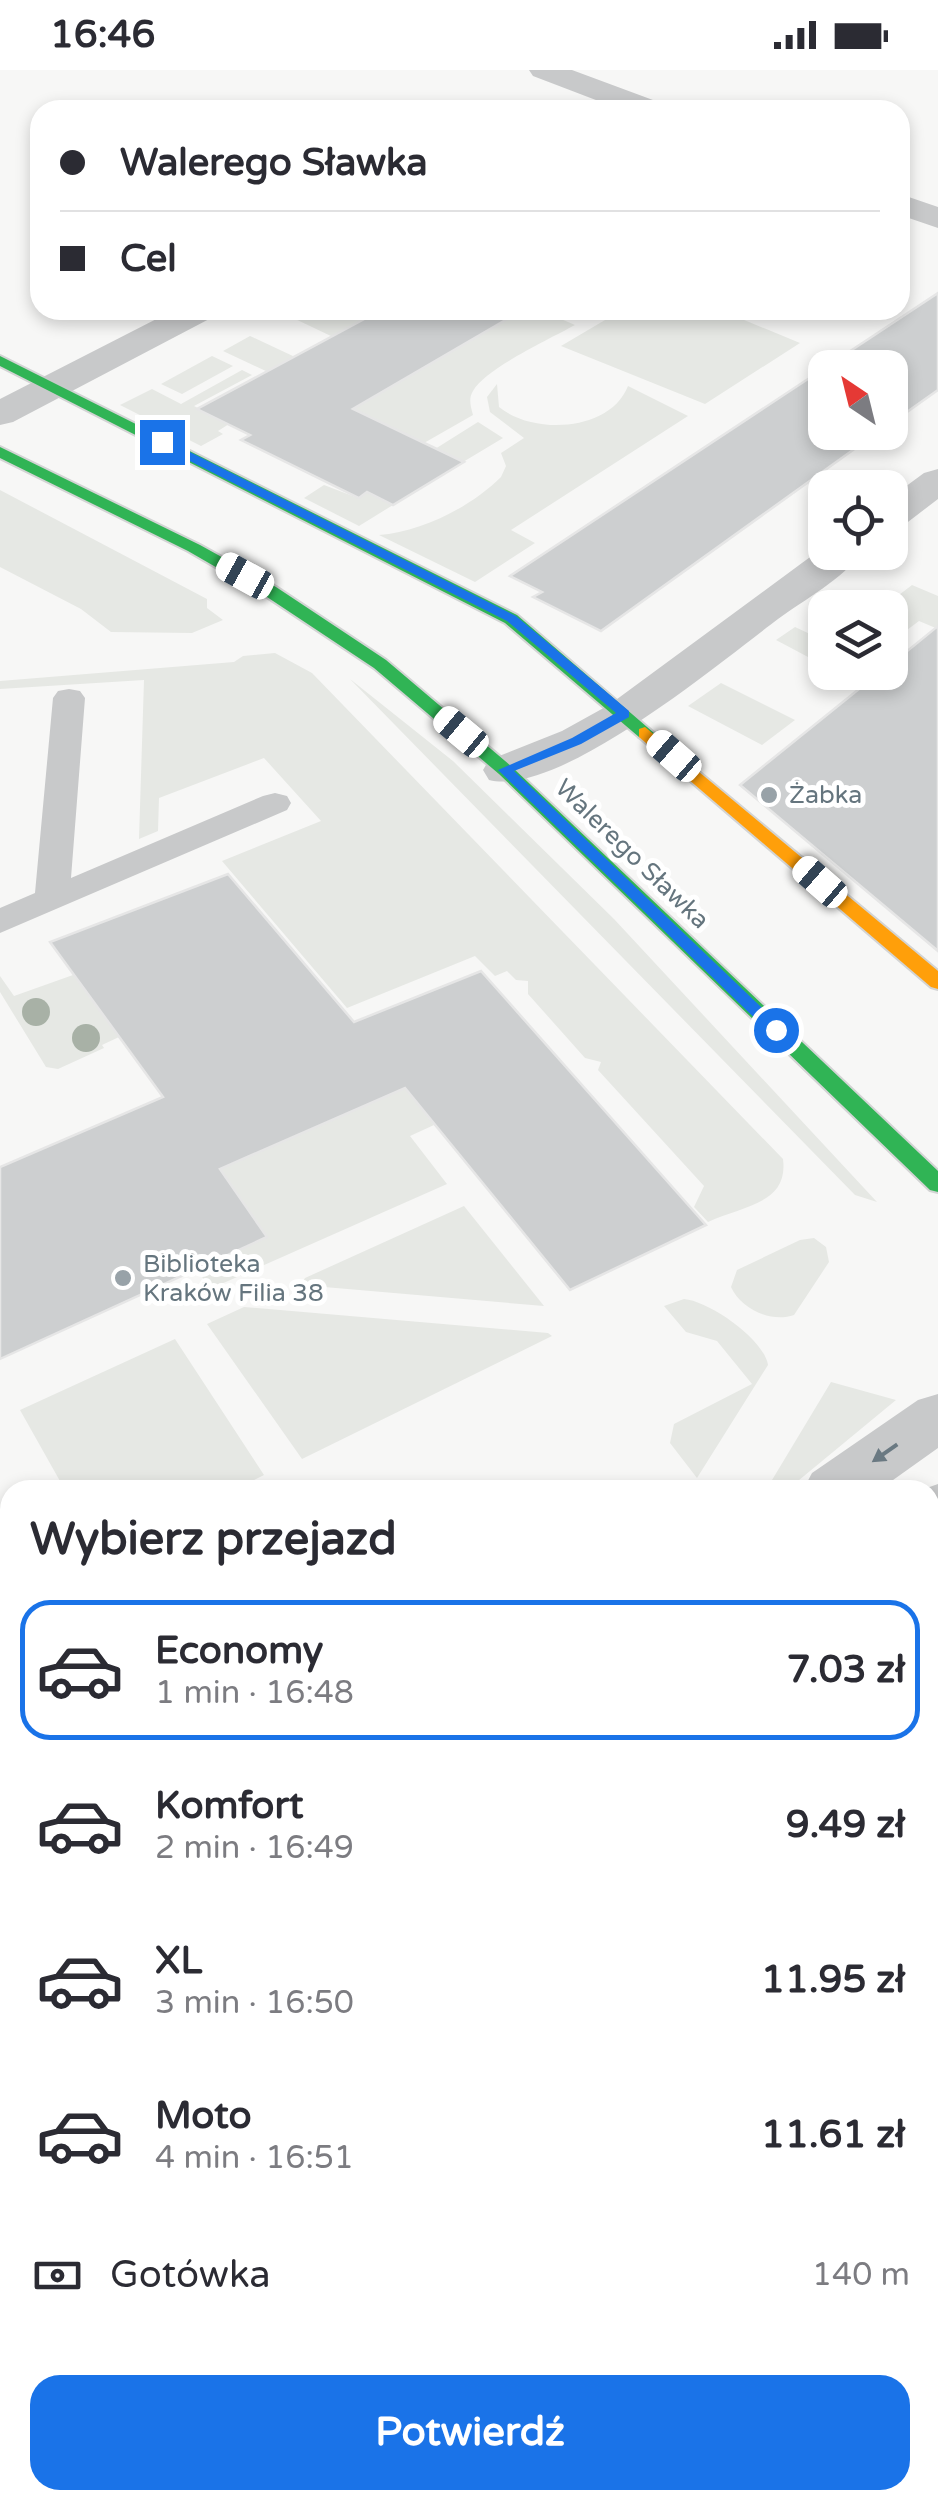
<!DOCTYPE html>
<html lang="pl">
<head>
<meta charset="utf-8">
<style>
  :root { --surface:#fff; --page:#f7f7f7; --text:#2b2b33; --muted:#7c7c81; --line:#e1e1e2; --accent:#1a73e8 }
  body { margin:0; font-family:"Varela Round",sans-serif; background:var(--page); color:var(--text); height:100vh; display:flex; flex-direction:column; font-size:38px; white-space:nowrap }
  * { box-sizing:border-box; margin:0 }
  p { font-size:32px; color:var(--muted) }
  .icon { flex:none; width:55px; height:55px; fill:none; stroke:currentColor; stroke-width:2; stroke-linecap:round; stroke-linejoin:round }
  .map { position:relative; flex:1; overflow:hidden }
  .details { position:absolute; left:0px; top:1410px; width:940px; height:1030px; display:flex; flex-direction:column; background:var(--surface); border-radius:30px 30px 0 0; box-shadow:0 5px 15px #0003 }
  .details>* { flex:none }
  .top-card { position:absolute; left:30px; top:30px; width:880px; height:220px; border-radius:30px; box-shadow:0 5px 15px #0003; display:grid; align-content:center; height:220px; padding:0 30px; background:var(--surface) }
  .needle { width:65px; rotate:325deg }
  .buttons { position:absolute; left:808px; top:280px; display:grid; gap:20px }
  .buttons a { display:grid; place-items:center; width:100px; height:100px; border-radius:20px; background:var(--surface); box-shadow:0 5px 15px #0003; font-size:50px }
  .end { position:absolute; width:45px; height:45px; margin:-22px; border:12px solid #1a73e8; background:#fff; box-shadow:0 0 0 5px #fff }
  .from { border-radius:50% }
  .car { position:absolute; width:30px; height:60px; margin:-30px -15px; border-radius:12px; box-shadow:0 0 8px 2px #0007; background:linear-gradient(#fff 24%,#345 0 40%,#fff 0 76%,#345 0 86%,#fff 0) }
  .top-card b { display:flex; align-items:center; gap:35px; height:95px; font-size:38px }
  .top-card b+b { border-top:2px solid var(--line) }
  .top-card i { width:25px; height:25px; background:var(--text) }
  ul { padding:0; list-style:none }
  li { display:flex; align-items:center; gap:30px; height:140px; margin:0 20px 15px; padding:0 10px; border:5px solid transparent; border-radius:30px }
  li div { flex:1 }
  li b { display:block; font-size:38px }
  li em { font-style:normal; font-weight:700 }
  li.current { border-color:var(--accent) }
  li>.icon { width:90px; height:90px; stroke-width:1.5 }
  h2 { padding:0 30px; font-size:45px; line-height:120px }
  .pay { display:flex; align-items:center; gap:25px; height:110px; padding:0 30px; font-size:38px }
  .pay p { margin-inline-start:auto }
  .action { display:flex; gap:20px; margin-top:auto; padding:20px 30px }
  .action a { flex:1; height:115px; border-radius:30px; background:var(--accent); color:#fff; font-size:40px; font-weight:700; line-height:115px; text-align:center }
  .status { display:flex; justify-content:space-between; align-items:center; height:70px; padding:0 50px; background:var(--surface); direction:ltr }
  .status svg { height:28px; fill:currentColor }
  .map>svg:first-child { display:block }
  .green { fill:#e6e8e4 }
  .building { fill:#cdcfd0; stroke:#e6e6e6; stroke-width:2.5 }
  .lines { fill:none; stroke-linecap:round; stroke-linejoin:round }
  .fast-casing { stroke:#d3d4d4; stroke-width:4 }
  .slow-casing { stroke:#d3d4d4; stroke-width:4 }
  .lane { fill:#c8c9ca; fill-rule:evenodd }
  .street { fill:#c8c9ca; fill-rule:evenodd }
  .fast { fill:#30b455; fill-rule:evenodd }
  .slow { fill:#ff9f0a; fill-rule:evenodd }
  .tree { fill:#a8b1a6 }
  .oneway { fill:#6a7982 }
  .route { fill:#1a73e8 }
  .poi-dot { fill:#98a2a8; stroke:#fff; stroke-width:4 }
  .labels { text-anchor:middle; dominant-baseline:central; stroke-width:10; stroke-linejoin:round; paint-order:stroke }
  .poi-label { font-size:25px; fill:#65757e; stroke:#fff; text-anchor:start }
  .street-label { font-size:25px; fill:#65757e; stroke:#fff }
</style>
</head>
<body>
<div class="status"><b>16:46</b><svg viewBox="0 0 49 12"><path d="M0 12V9h3v3zM5 12V6h3v6zM10 12V3h3v9zM15 12V0h3v12zM26 1h20v11H26zM47 4h2v5h-2z"/></svg></div>
<div class="map">
<svg width="938" height="2440" viewBox="0 0 938 2440">
  <rect width="100%" height="100%" fill="#f7f7f6"/>
  <!-- green -->
  <path class="green" d="M 303,240 L 352,240 L 368,247 L 333,267 L 291,247 Z
    M 508,240 L 540,240 L 575,255 C 550,269 486,298 473,321 C 468,329 471,337 473,345 L 424,373 L 342,335 L 437,290 L 507,250 Z
    M 622,240 L 720,240 L 800,273 L 705,334 L 561,276 Z
    M 250,266 L 295,287 L 268,302 L 223,281 Z
    M 212,286 L 233,296 L 182,324 L 161,314 Z
    M 242,300 L 252,305 L 194,336 L 229,354 L 218,361 L 223,364 L 201,376 L 120,335 L 152,319 L 181,334 Z
    M 497,314 L 499,337 C 533,365 610,362 628,316 L 688,346 L 511,460 L 535,473 L 475,512 L 379,465 C 421,462 471,437 501,407 L 506,396 L 501,383 L 524,368 L 490,342 L 487,327 Z
    M 478,352 L 503,368 L 463,392 L 435,379 Z
    M 324,415 L 358,428 L 367,422 L 393,435 L 359,456 L 304,428 Z
    M 0,420 L 207,529 L 207,538 L 223,550 L 192,563 L 111,562 L 81,539 L 0,497 Z
    M 912,515 L 938,526 L 938,559 L 919,551 L 903,563 L 890,557 L 890,538 L 882,538 Z
    M 795,557 L 825,571 L 825,596 L 776,570 Z
    M 275,583 L 312,603 L 783,1089 C 789,1135 740,1136 708,1152 L 694,1137 L 704,1116 L 598,1000 L 601,992 L 585,988 L 528,924 L 528,911 L 516,910 L 507,901 L 495,906 L 475,886 L 347,938 L 222,791 L 321,751 L 264,688 L 159,728 L 158,761 L 139,769 L 144,610 L 0,619 L 0,611 L 234,592 L 243,586 Z
    M 350,609 L 453,691 L 614,849 L 877,1132 L 855,1125 Z
    M 721,613 L 795,650 L 762,675 L 688,636 Z
    M 73,905 L 119,967 L 102,975 L 104,978 L 58,999 L 46,997 L 0,922 L 0,906 L 14,926 Z
    M 405,1018 L 434,1055 L 410,1066 L 447,1114 L 210,1219 L 197,1199 L 267,1167 L 220,1099 Z
    M 464,1136 L 544,1236 L 301,1215 L 305,1208 Z
    M 814,1168 L 826,1177 L 829,1192 L 794,1245 C 771,1253 741,1239 731,1217 L 737,1200 L 800,1170 Z
    M 684,1229 C 709,1231 764,1269 768,1295 L 697,1408 L 670,1373 L 674,1354 L 752,1314 L 717,1271 L 686,1262 L 664,1236 Z
    M 244,1237 L 548,1263 L 552,1266 L 302,1389 L 207,1254 Z
    M 175,1269 L 264,1405 L 234,1420 L 65,1420 L 20,1340 Z
    M 831,1312 L 896,1330 L 787,1420 L 766,1420 Z
    M 0,2168 L 10,2175 L 10,2430 L 167,2430 L 172,2440 L 0,2440 Z
    M 938,2334 L 938,2440 L 445,2440 L 440,2430 L 930,2430 L 930,2341 Z"/>
  <!-- building -->
  <path class="building" d="M 938,223 L 938,320 L 890,354 L 890,298 L 825,298 L 825,362 L 878,362 L 601,561 L 533,527 L 542,522 L 510,506 Z
    M 381,240 L 523,240 L 353,339 L 464,392 L 393,435 L 367,422 L 359,428 L 241,370 L 250,365 L 197,339 Z
    M 938,556 L 938,881 L 740,715 L 880,602 L 890,602 L 890,595 Z
    M 228,804 L 354,952 L 481,901 L 706,1155 L 570,1220 L 405,1018 L 220,1099 L 267,1167 L 0,1289 L 0,1097 L 163,1027 L 50,872 Z"/>
  <g class="lines">
    <!-- fast casing -->
    <g class="fast-casing">
      <path id="fast" d="M 0,286 L 517,545 L 654,663 L 645,669 L 639,667 L 505,553 L 0,296 Z
        M 0,377 L 200,475 L 276,517 L 386,590 L 511,696 L 938,1101 L 938,1122 L 930,1120 L 499,704 L 374,598 L 264,525 L 188,481 L 0,388 Z"/>
    </g>
    <!-- slow casing -->
    <g class="slow-casing">
      <path id="slow" d="M 645,657 L 938,901 L 938,919 L 931,917 L 639,667 L 639,659 Z"/>
    </g>
    <!-- lane -->
    <path class="lane" d="M 69,619 L 80,621 L 85,628 L 71,808 L 263,726 L 275,723 L 287,726 L 291,733 L 287,740 L 0,863 L 0,838 L 35,823 L 53,628 L 58,621 Z
      M 10,1564 L 10,1606 L 0,1610 L 0,1568 Z"/>
    <!-- street -->
    <path class="street" d="M 529,0 L 572,0 L 661,33 L 665,40 L 622,40 L 533,6 Z
      M 900,124 L 938,137 L 938,158 L 900,145 Z
      M 174,240 L 218,240 L 213,247 L 13,352 L 0,355 L 0,329 Z
      M 938,399 L 938,429 L 904,455 L 890,459 L 890,428 L 924,403 Z
      M 825,476 L 825,482 L 862,482 C 843,509 804,530 778,549 C 722,591 558,728 489,710 L 483,700 L 489,690 L 562,661 L 609,635 Z
      M 938,1324 L 938,1378 L 879,1420 L 803,1420 L 812,1403 L 918,1330 Z
      M 938,1414 L 938,1469 L 930,1472 L 930,1420 L 921,1420 Z
      M 10,1919 L 10,1991 L 0,1995 L 0,1923 Z
      M 202,2430 L 283,2430 L 287,2440 L 206,2440 Z"/>
    <!-- fast -->
    <use href="#fast" class="fast"/>
    <!-- slow -->
    <use href="#slow" class="slow"/>
  </g>
  <!-- trees -->
  <g class="tree">
    <circle cx="36" cy="942" r="14"/>
    <circle cx="86" cy="968" r="14"/>
  </g>
  <!-- one-way arrows -->
  <defs><path id="oneway-solid" d="M-6-.8H1V-3.2L6.5 0L1 3.2V.8H-6Z" transform="scale(2.5)"/></defs>
  <use class="oneway" href="#oneway-solid" transform="translate(885 1383) rotate(145)"/>
  <!-- route -->
  <path class="route" d="M 158,370 L 166,370 L 516,546 L 629,641 L 629,647 L 581,674 L 514,701 L 782,957 L 782,964 L 771,964 L 498,700 L 572,668 L 616,643 L 507,551 L 158,375 Z"/>
  <!-- markers -->
  <g class="poi-dot">
    <circle cx="769" cy="725" r="10"/>
    <circle cx="123" cy="1208" r="10"/>
  </g>
  <g class="labels">
    <!-- poi labels -->
    <g class="poi-label">
      <text x="789" y="725">Żabka</text>
      <text x="143" y="1194">Biblioteka<tspan x="143" dy="29">Kraków Filia 38</tspan></text>
    </g>
    <!-- street labels -->
    <g class="street-label">
      <text transform="translate(632 784) rotate(44)">Walerego Sławka</text>
    </g>
  </g>
</svg>
<div class="buttons">
<a><svg class="needle" viewBox="-14 -14 28 28"><path d="M0-13l5 13h-10z" fill="#e53935"/><path d="M0 13l5-13h-10z" fill="#7c7c81"/></svg></a>
<a><svg class="icon" aria-label="locate" viewBox="0 0 24 24"><circle cx="12" cy="12" r="6"/><path d="M12 2v4M12 18v4M2 12h4M18 12h4"/></svg></a>
<a><svg class="icon" aria-label="layers" viewBox="0 0 24 24"><path d="M12 4l9 5-9 5-9-5zM3 14l9 5 9-5"/></svg></a>
</div>
<i class="end from" style="left:776px;top:960px"></i>
<i class="end" style="left:162px;top:372px"></i>
<i class="car" style="left:245px;top:506px;rotate:299deg"></i>
<i class="car" style="left:461px;top:662px;rotate:310deg"></i>
<i class="car" style="left:674px;top:686px;rotate:311deg"></i>
<i class="car" style="left:820px;top:812px;rotate:311deg"></i>
<div class="top-card">
<b><i class="from"></i>Walerego Sławka</b>
<b><i></i>Cel</b>
</div>
<section class="details">
<h2>Wybierz przejazd</h2>
<ul>
<li class="current"><svg class="icon" aria-label="car" viewBox="0 0 24 24"><path d="M5 17H2v-5l4-1 3-4h7l3 4 3 1v5h-3M9 17h6M6 11h13"/><circle cx="7" cy="17" r="2"/><circle cx="17" cy="17" r="2"/></svg><div><b>Economy</b><p>1 min · 16:48</p></div><em>7.03 zł</em></li>
<li><svg class="icon" aria-label="car" viewBox="0 0 24 24"><path d="M5 17H2v-5l4-1 3-4h7l3 4 3 1v5h-3M9 17h6M6 11h13"/><circle cx="7" cy="17" r="2"/><circle cx="17" cy="17" r="2"/></svg><div><b>Komfort</b><p>2 min · 16:49</p></div><em>9.49 zł</em></li>
<li><svg class="icon" aria-label="car" viewBox="0 0 24 24"><path d="M5 17H2v-5l4-1 3-4h7l3 4 3 1v5h-3M9 17h6M6 11h13"/><circle cx="7" cy="17" r="2"/><circle cx="17" cy="17" r="2"/></svg><div><b>XL</b><p>3 min · 16:50</p></div><em>11.95 zł</em></li>
<li><svg class="icon" aria-label="car" viewBox="0 0 24 24"><path d="M5 17H2v-5l4-1 3-4h7l3 4 3 1v5h-3M9 17h6M6 11h13"/><circle cx="7" cy="17" r="2"/><circle cx="17" cy="17" r="2"/></svg><div><b>Moto</b><p>4 min · 16:51</p></div><em>11.61 zł</em></li>
</ul>
<div class="pay"><svg class="icon" aria-label="cash" viewBox="0 0 24 24"><path d="M3 7h18v10H3z"/><circle cx="12" cy="12" r="2"/></svg>Gotówka<p>140 m</p></div>
<div class="action"><a>Potwierdź</a></div>
</section>
</div>
</body>
</html>
